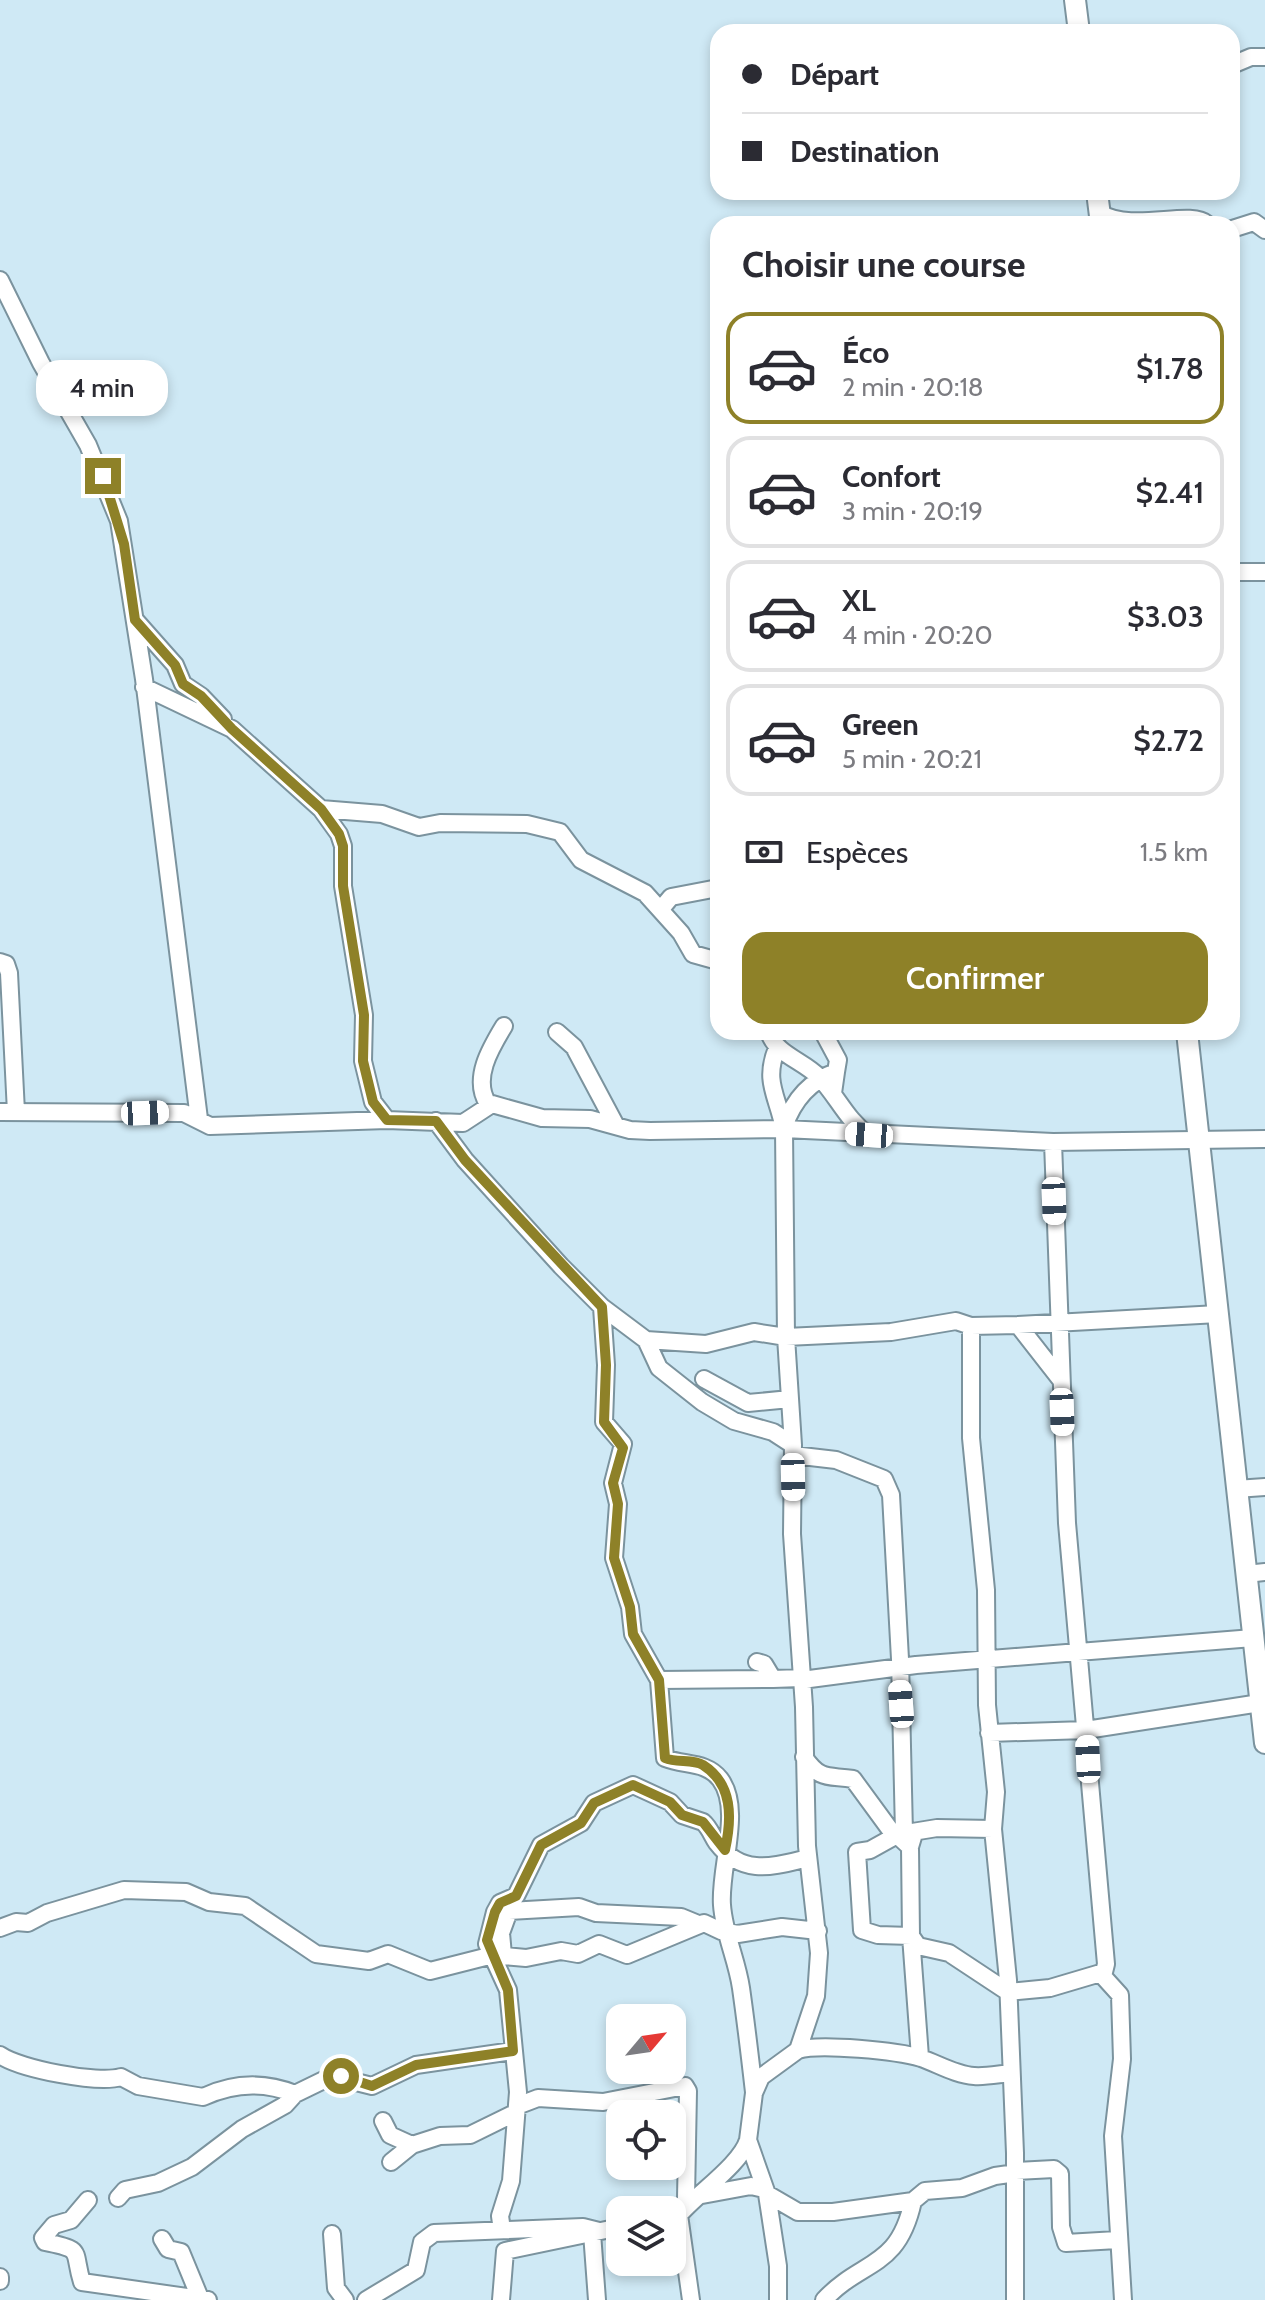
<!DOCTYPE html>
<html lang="fr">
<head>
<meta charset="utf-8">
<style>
  :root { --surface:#fff; --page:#f2f2f3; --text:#2b2b33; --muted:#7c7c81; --line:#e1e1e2; --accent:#8e8128 }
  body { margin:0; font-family:Cabin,sans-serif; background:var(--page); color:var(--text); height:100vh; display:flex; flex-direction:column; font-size:30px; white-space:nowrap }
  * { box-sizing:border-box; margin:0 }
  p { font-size:26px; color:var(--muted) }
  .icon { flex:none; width:44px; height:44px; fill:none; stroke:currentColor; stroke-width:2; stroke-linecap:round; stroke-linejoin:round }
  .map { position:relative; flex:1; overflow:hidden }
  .panel { position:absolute; left:710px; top:216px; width:530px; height:824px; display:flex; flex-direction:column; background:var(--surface); border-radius:24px; box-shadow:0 4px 12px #0003 }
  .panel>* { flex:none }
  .top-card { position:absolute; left:710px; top:24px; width:530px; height:176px; border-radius:24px; box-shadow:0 4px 12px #0003; display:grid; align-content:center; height:176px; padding:0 32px; background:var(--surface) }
  .needle { width:52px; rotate:61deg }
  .fabs { position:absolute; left:606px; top:2004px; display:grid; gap:16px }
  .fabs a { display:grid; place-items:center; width:80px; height:80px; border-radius:16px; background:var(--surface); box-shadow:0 4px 12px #0003; font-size:40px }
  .end { position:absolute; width:36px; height:36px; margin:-18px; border:10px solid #8e8128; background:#fff; box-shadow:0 0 0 4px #fff }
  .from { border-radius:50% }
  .bubble { position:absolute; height:56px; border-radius:24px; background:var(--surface); box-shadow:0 4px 12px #0003; font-size:26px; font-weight:600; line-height:56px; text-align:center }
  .car { position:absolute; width:24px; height:48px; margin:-24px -12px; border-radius:10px; box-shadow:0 0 6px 2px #0007; background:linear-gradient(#fff 24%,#345 0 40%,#fff 0 76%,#345 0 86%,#fff 0) }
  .top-card b { display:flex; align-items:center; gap:28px; height:76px; font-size:30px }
  .top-card b+b { border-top:2px solid var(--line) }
  .top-card i { width:20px; height:20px; background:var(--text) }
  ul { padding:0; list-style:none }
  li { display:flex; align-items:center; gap:24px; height:112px; margin:0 16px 12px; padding:0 16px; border:4px solid var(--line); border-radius:24px }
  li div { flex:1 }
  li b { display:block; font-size:30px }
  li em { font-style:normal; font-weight:600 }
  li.selected { border-color:var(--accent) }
  li>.icon { width:72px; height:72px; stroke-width:1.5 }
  h2 { padding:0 32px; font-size:36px; line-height:96px }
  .pay { display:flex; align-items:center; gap:20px; height:88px; padding:0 32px; font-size:30px }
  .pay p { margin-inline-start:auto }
  .cta { display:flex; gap:16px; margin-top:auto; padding:16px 32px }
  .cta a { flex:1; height:92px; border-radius:24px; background:var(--accent); color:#fff; font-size:32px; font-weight:600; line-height:92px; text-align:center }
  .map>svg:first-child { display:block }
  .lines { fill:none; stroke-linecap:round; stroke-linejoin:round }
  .minor-casing { stroke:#7b939e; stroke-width:20 }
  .major-casing { stroke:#7b939e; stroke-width:24 }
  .minor { stroke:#fff; stroke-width:16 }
  .major { stroke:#fff; stroke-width:20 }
  .route { stroke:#8e8128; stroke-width:10 }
</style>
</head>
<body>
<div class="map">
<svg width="1265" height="2300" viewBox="0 0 1265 2300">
  <rect width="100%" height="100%" fill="#cfe9f5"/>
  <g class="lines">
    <!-- minor casing -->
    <g class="minor-casing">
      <path id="minor" d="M 1232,65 L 1251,57 L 1265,57
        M 1100,213 C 1133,233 1190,209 1207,224
        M 1232,229 L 1254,222 L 1265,230
        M 0,280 L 41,363 L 88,445 L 119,521 L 144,679 L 199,1119
        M 1232,572 L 1265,572
        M 136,621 L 175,665 L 183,684 L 201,696 L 223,719
        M 144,687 L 232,729 L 321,809 L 339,834 L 343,846 L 343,886 L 364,1015 L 363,1061 L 373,1102 L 387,1120
        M 321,809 L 382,814 L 419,827 L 440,823 L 527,824 L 560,832 L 581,860 L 645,893 L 681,933 L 693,954 L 718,961
        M 661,909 L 671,897 L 718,888
        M 0,962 L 6,964 L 9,973 L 16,1112
        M 557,1032 L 574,1047 L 615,1124
        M 769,1032 C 775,1054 804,1061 819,1077 C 837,1096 847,1120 868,1135
        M 823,1032 L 838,1060 L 836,1072
        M 777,1048 C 763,1082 778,1096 784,1129 L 786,1337 L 793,1445 L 792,1534 L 804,1707 L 807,1846 L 819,1953 L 816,1996 L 798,2050 L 761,2077 L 754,2093 L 748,2140 L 767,2194 L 778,2266 L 778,2300
        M 488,1104 C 472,1079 490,1049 504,1026
        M 0,1112 L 184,1113 L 210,1126 L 387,1120 L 463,1123 L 492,1104 L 542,1118 L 590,1119 L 630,1130 L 650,1131 L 784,1129 L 1053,1142 L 1265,1139
        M 436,1121 L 465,1160 L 561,1266 L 602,1307 L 646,1340 L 706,1344 L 754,1332 L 786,1337 L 891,1332 L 956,1321 L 971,1326 L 1018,1325 L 1218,1314
        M 784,1127 C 793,1101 809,1081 836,1072 L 833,1093
        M 602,1307 L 606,1365 L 604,1422 L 623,1444 L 613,1483 L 618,1504 L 614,1558 L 630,1607 L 633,1634 L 659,1680 L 665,1758 C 684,1766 706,1761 720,1779 C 743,1809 719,1868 722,1905 C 724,1934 737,1960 741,1988 C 746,2023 750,2057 754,2092
        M 1018,1325 L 1061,1380
        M 971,1326 L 971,1438 L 986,1590 L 987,1705 L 996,1792 L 993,1829 L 1008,1980 L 1015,2153 L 1015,2300
        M 646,1340 L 659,1368 L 702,1402 L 734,1421 L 773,1432 L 793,1445
        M 704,1379 L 748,1403 L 790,1399
        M 793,1455 L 836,1460 L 884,1479 L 891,1495 L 900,1659 L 904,1833
        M 1236,1489 L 1265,1487
        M 1246,1574 L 1265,1572
        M 757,1662 L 764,1664 L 773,1679 L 801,1678
        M 659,1680 L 773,1679
        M 802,1680 L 916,1665 L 1253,1638
        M 989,1733 L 1086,1730 L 1260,1703
        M 804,1757 C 821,1781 827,1775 853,1779 L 894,1835 L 937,1828 L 993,1829
        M 913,1837 L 910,1847 L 911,1936 L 920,2057
        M 910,1847 L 897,1835 L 870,1850 L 857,1852 L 862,1930 L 878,1935 L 911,1936 L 918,1946 L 949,1953 L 1008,1992 L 1050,1988 L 1104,1972 L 1106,1964 L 1067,1523 L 1053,1142
        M 0,1928 L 16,1922 L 28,1923 L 47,1913 L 124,1890 L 186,1892 L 209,1902 L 245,1906 L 316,1954 L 369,1961 L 388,1954 L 430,1971 L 493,1955 L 526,1958 L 561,1951 L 578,1954 L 599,1944 L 627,1955 L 704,1923 L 721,1931 L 738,1934 L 782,1927 L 818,1931
        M 503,1955 L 501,1933 L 509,1911 L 579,1907 L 596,1913 L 681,1917 L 698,1924
        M 1101,1974 L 1120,1995 L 1122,2059 L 1113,2136 L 1123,2300
        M 798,2050 C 819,2043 898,2051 921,2058 C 938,2064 956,2075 974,2076 C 986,2077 999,2074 1011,2073
        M 0,2055 C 20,2069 98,2084 121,2077 L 138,2086 L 203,2097 C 233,2083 263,2081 295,2094
        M 517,2106 L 538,2098 L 603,2102 L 685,2086 L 688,2091 L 686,2198 L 751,2186 L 764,2189
        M 383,2121 L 390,2135 L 412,2145 L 440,2136 L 470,2135 L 515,2113
        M 391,2162 L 412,2145
        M 1016,2171 L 1054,2169 L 1060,2174 L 1061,2227 L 1066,2243 L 1117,2240
        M 767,2194 L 798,2212 L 833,2212 L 913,2201 L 925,2191 L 962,2188 L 995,2176 L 1016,2173
        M 118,2198 L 125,2190 L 158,2183 L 192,2167 L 242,2129 L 285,2105 L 295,2094 L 332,2076 L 372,2086 L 416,2065 L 513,2051
        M 88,2200 L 71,2220 L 54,2225 L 43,2238 L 45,2242 C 85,2250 72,2250 82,2282 L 208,2300
        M 679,2215 L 691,2300
        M 672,2217 L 679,2215 C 698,2193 741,2164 748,2140
        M 502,2230 L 500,2216 L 511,2181 L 518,2092 L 508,1990 L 487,1944 L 495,1912 L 500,1903 L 516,1896 L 541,1845 L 581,1823 L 594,1803 L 633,1785 L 670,1802 L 682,1815 L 703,1822 C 710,1828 712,1836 717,1843 C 743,1877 774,1866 808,1858
        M 592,2233 L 597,2300
        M 332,2234 L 336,2288 L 345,2300
        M 162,2239 L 168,2249 L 181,2252 L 200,2298
        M 0,2277 L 0,2281
        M 366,2300 L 416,2270 L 422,2242 L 434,2233 L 583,2227 L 599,2231
        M 501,2300 L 505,2251 L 620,2227
        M 824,2300 C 862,2259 898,2270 913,2201"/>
    </g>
    <!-- major casing -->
    <g class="major-casing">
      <path id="major" d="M 1075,0 L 1079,32
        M 1097,192 L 1101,224
        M 1187,1032 L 1265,1743"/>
    </g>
    <!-- minor -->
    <use href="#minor" class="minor"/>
    <!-- major -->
    <use href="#major" class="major"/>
  </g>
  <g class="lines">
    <!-- route -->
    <path class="route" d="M 103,476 L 124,544 L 135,620 L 175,665 L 183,684 L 201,696 L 232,729 L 321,809 L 339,834 L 343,846 L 343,886 L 364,1015 L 363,1061 L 373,1102 L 387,1120 L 436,1121 L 465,1160 L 602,1307 L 606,1365 L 604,1422 L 623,1448 L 613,1483 L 618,1504 L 614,1558 L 630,1607 L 633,1634 L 659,1680 L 665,1758 C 676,1763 693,1759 703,1765 C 733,1784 732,1818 725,1850 L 703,1822 L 682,1815 L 670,1802 L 633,1785 L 594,1803 L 581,1823 L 541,1845 L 516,1896 L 500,1903 L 495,1912 L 487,1940 L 508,1990 L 513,2051 L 416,2065 L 372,2086 L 341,2076"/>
  </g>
</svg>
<div class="fabs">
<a><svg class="needle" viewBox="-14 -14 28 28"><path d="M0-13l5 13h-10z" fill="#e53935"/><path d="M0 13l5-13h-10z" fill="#7c7c81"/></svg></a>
<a><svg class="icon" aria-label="locate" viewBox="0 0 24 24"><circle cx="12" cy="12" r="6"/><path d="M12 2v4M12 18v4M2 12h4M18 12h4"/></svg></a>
<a><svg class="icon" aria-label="layers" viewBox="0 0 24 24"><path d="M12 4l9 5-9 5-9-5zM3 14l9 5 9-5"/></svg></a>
</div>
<i class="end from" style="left:341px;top:2076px"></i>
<i class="end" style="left:103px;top:476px"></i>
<div class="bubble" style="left:36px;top:360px;width:132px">4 min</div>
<i class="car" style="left:145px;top:1113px;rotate:88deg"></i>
<i class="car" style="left:869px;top:1135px;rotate:274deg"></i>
<i class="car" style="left:1054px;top:1201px;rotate:178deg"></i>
<i class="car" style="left:1062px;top:1412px;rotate:178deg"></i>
<i class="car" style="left:793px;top:1477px;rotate:179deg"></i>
<i class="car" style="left:901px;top:1704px;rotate:356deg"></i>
<i class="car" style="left:1088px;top:1759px;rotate:357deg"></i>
<div class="top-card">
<b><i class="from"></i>Départ</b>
<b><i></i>Destination</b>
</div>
<section class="panel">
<h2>Choisir une course</h2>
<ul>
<li class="selected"><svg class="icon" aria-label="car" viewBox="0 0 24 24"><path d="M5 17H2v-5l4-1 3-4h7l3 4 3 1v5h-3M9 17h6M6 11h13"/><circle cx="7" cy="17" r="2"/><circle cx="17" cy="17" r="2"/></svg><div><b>Éco</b><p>2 min · 20:18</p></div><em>$1.78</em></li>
<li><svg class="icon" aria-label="car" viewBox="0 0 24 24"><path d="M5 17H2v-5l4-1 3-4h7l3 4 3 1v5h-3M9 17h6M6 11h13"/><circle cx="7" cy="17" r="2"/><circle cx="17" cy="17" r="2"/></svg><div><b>Confort</b><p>3 min · 20:19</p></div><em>$2.41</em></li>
<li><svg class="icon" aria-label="car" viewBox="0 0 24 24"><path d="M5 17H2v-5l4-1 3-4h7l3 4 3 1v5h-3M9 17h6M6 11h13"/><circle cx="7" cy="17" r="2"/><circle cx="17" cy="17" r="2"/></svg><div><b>XL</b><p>4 min · 20:20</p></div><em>$3.03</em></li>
<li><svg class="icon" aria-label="car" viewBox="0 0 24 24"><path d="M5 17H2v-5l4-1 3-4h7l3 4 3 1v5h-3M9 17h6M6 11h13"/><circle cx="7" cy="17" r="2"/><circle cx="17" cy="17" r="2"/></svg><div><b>Green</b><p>5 min · 20:21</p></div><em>$2.72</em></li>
</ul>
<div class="pay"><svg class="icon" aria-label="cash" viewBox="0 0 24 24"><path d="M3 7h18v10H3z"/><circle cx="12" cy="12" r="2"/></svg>Espèces<p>1.5 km</p></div>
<div class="cta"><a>Confirmer</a></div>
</section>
</div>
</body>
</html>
